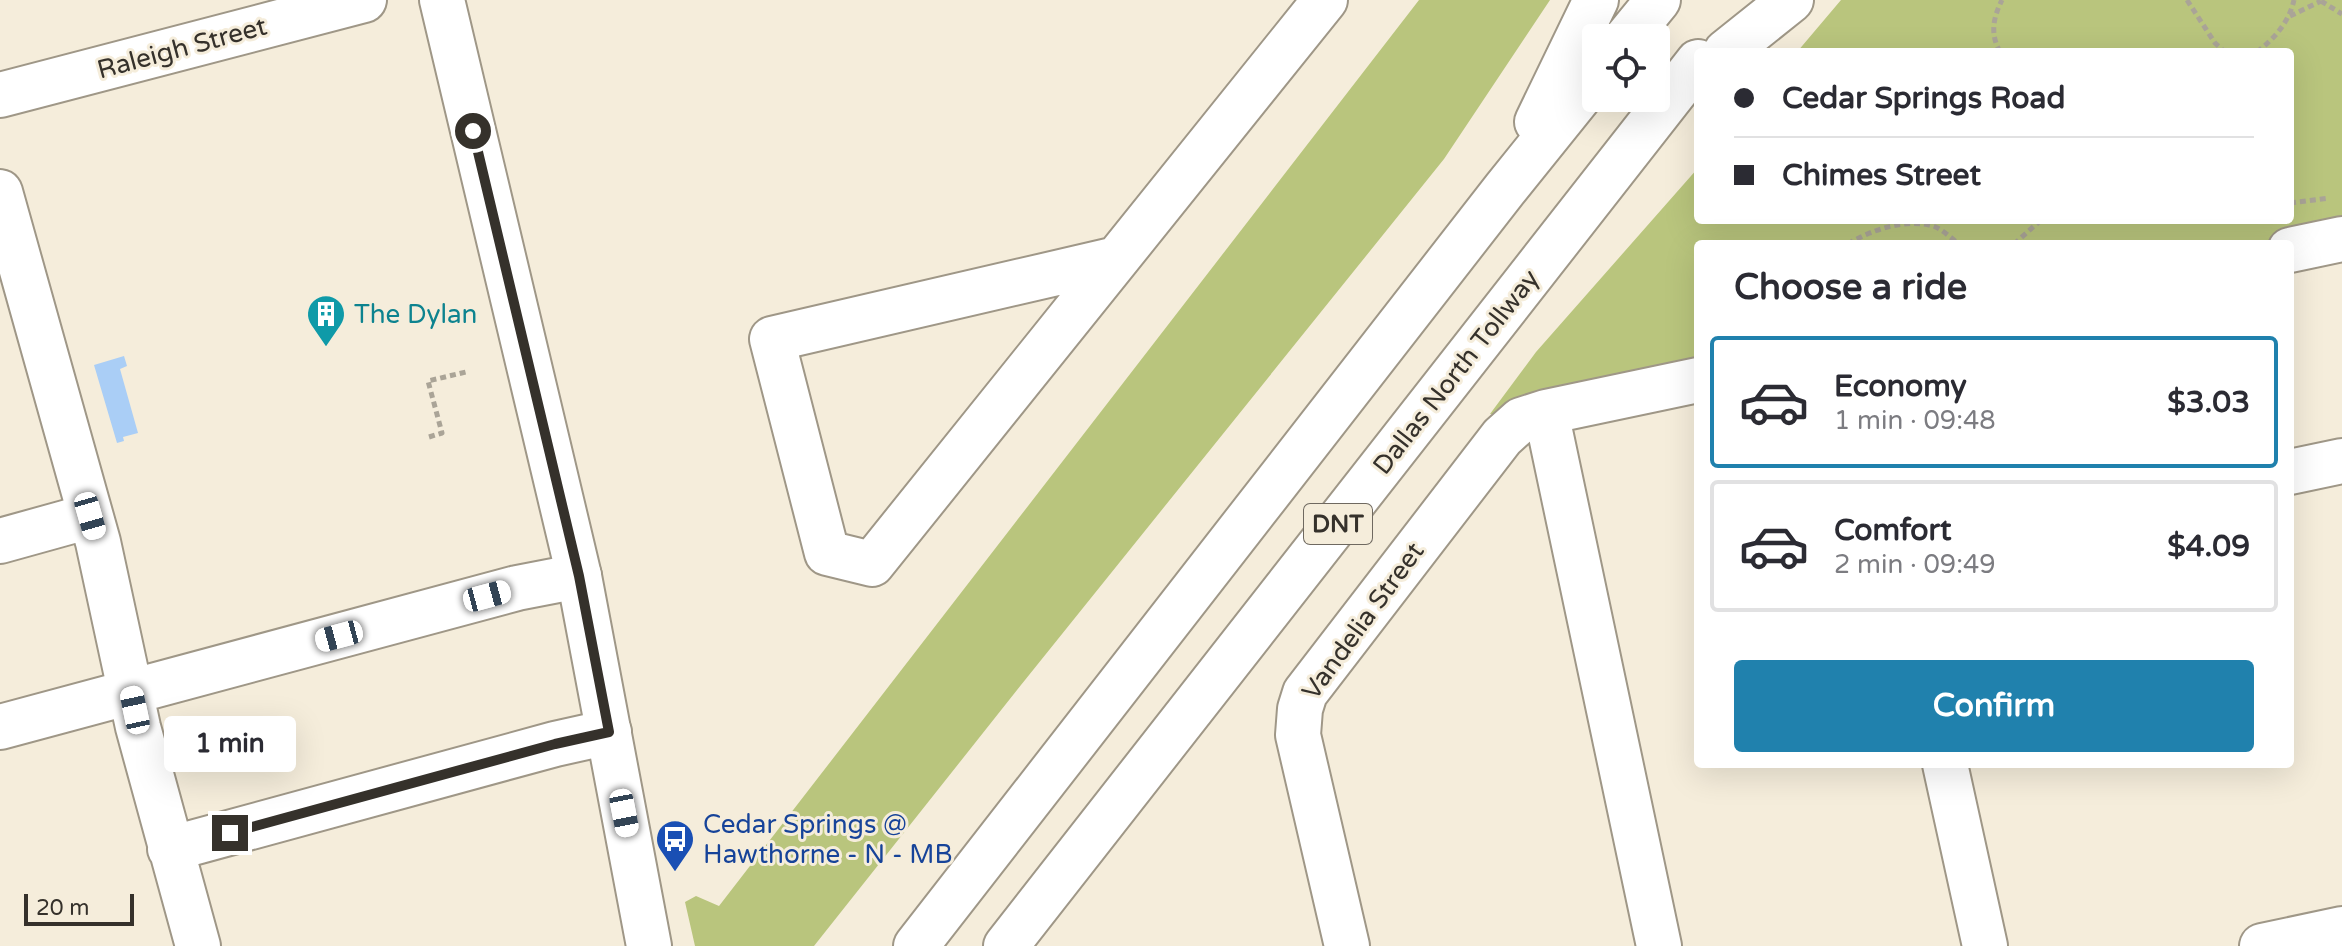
<!DOCTYPE html>
<html lang="en">
<head>
<meta charset="utf-8">
<style>
  :root { --surface:#fff; --page:#f7f7f7; --text:#2b2b33; --muted:#7c7c81; --line:#e1e1e2; --accent:#2081ad }
  body { margin:0; font-family:"Varela Round",sans-serif; background:var(--page); color:var(--text); height:100vh; display:flex; flex-direction:column; font-size:30px; white-space:nowrap }
  * { box-sizing:border-box; margin:0 }
  p { font-size:26px; color:var(--muted) }
  .icon { flex:none; width:44px; height:44px; fill:none; stroke:currentColor; stroke-width:2; stroke-linecap:round; stroke-linejoin:round }
  .map { position:relative; flex:1; overflow:hidden }
  .drawer { position:absolute; left:1694px; top:240px; width:600px; height:528px; display:flex; flex-direction:column; background:var(--surface); border-radius:8px; box-shadow:0 8px 32px #0002 }
  .drawer>* { flex:none }
  .banner { position:absolute; left:1694px; top:48px; width:600px; height:176px; border-radius:8px; box-shadow:0 8px 32px #0002; display:grid; align-content:center; height:176px; padding:0 40px; background:var(--surface) }
  .fabs { position:absolute; left:1582px; top:24px; display:grid; gap:16px }
  .fabs a { display:grid; place-items:center; width:88px; height:88px; border-radius:8px; background:var(--surface); box-shadow:0 8px 32px #0002; font-size:40px }
  .scale { position:absolute; left:24px; bottom:20px; width:110px; box-sizing:border-box; padding-left:8px; border:4px solid #35312b; border-top:0; font-size:22px; line-height:28px; white-space:nowrap; color:#35312b; -webkit-text-stroke:6px #f5eddb; paint-order:stroke }
  .end { position:absolute; width:36px; height:36px; margin:-18px; border:10px solid #35312b; background:#fff; box-shadow:0 0 0 4px #fff }
  .from { border-radius:50% }
  .bubble { position:absolute; height:56px; border-radius:8px; background:var(--surface); box-shadow:0 8px 32px #0002; font-size:26px; font-weight:700; line-height:56px; text-align:center }
  .car { position:absolute; width:24px; height:48px; margin:-24px -12px; border-radius:10px; box-shadow:0 0 6px 2px #0007; background:linear-gradient(#fff 24%,#345 0 40%,#fff 0 76%,#345 0 86%,#fff 0) }
  .banner b { display:flex; align-items:center; gap:28px; height:76px; font-size:30px }
  .banner b+b { border-top:2px solid var(--line) }
  .banner i { width:20px; height:20px; background:var(--text) }
  ul { padding:0; list-style:none }
  li { display:flex; align-items:center; gap:24px; height:132px; margin:0 16px 12px; padding:0 24px; border:4px solid var(--line); border-radius:8px }
  li div { flex:1 }
  li b { display:block; font-size:30px }
  li em { font-style:normal; font-weight:700 }
  li.current { border-color:var(--accent) }
  li>.icon { width:72px; height:72px; stroke-width:1.5 }
  h2 { padding:0 40px; font-size:36px; line-height:96px }
  .primary-button { display:flex; gap:16px; margin-top:auto; padding:16px 40px }
  .primary-button a { flex:1; height:92px; border-radius:8px; background:var(--accent); color:#fff; font-size:32px; font-weight:700; line-height:92px; text-align:center }
  .map>svg:first-child { display:block }
  .green { fill:#b9c57d }
  .water { fill:#aacef6 }
  .lines { fill:none; stroke-linecap:round; stroke-linejoin:round }
  .minor-casing { stroke:#9f9787; stroke-width:48 }
  .major-casing { stroke:#9f9787; stroke-width:48 }
  .highway-casing { stroke:#9f9787; stroke-width:48 }
  .path { stroke:#aaa497; stroke-width:5; stroke-dasharray:6 4; stroke-linecap:butt }
  .minor { stroke:#fff; stroke-width:44 }
  .major { stroke:#fff; stroke-width:44 }
  .highway { stroke:#fff; stroke-width:44 }
  .route { stroke:#35312b; stroke-width:10 }
  .labels { text-anchor:middle; dominant-baseline:central; stroke-width:6; stroke-linejoin:round; paint-order:stroke }
  .shield { fill:#f5eddb; stroke:#6f6960; stroke-width:2 }
  .shield-label { font-size:24px; font-weight:bold; fill:#35312b }
  .street-label { font-size:26px; fill:#35312b; stroke:#f5eddb }
  .culture-label { font-size:26px; fill:#0d838f; stroke:#f5eddb; text-anchor:start }
  .transit-label { font-size:26px; fill:#164399; stroke:#f5eddb; text-anchor:start }
</style>
</head>
<body>
<div class="map">
<svg width="2342" height="946" viewBox="0 0 2342 946">
  <rect width="100%" height="100%" fill="#f5eddb"/>
  <!-- green -->
  <path class="green" d="M 1419,0 L 1550,0 L 1444,159 L 1021,685 L 814,946 L 695,946 L 685,902 L 696,896 L 719,906 Z
    M 1841,0 L 2342,0 L 2342,224 L 2252,244 L 1698,244 L 1698,364 L 1502,414 L 1490,414 L 1536,352 L 1698,168 L 1698,220 L 2290,220 L 2290,52 L 1797,52 Z"/>
  <!-- water -->
  <path class="water" d="M 124,356 L 127,366 L 120,369 L 138,433 L 123,437 L 124,441 L 117,443 L 94,365 Z"/>
  <g class="lines">
    <!-- minor casing -->
    <g class="minor-casing">
      <path id="minor" d="M 0,95 L 364,0
        M 0,192 L 98,542 L 138,727 L 198,946
        M 2290,250 L 2342,239
        M 1117,259 L 772,339 L 827,553 L 872,564 L 1325,0
        M 1546,412 L 1659,946
        M 2290,472 L 2342,461
        M 0,541 L 90,516
        M 0,727 L 517,588 L 579,576
        M 1945,764 L 1985,946
        M 170,849 L 555,744 L 609,732
        M 1347,946 L 1298,735 L 1300,709 L 1305,693 L 1502,437 L 1521,420 L 1546,412 L 1698,380
        M 2262,946 L 2342,929"/>
    </g>
    <!-- major casing -->
    <g class="major-casing">
      <path id="major" d="M 442,0 L 579,576 L 649,946"/>
    </g>
    <!-- highway casing -->
    <g class="highway-casing">
      <path id="highway" d="M 1627,38 L 1658,0
        M 1726,52 L 1791,0
        M 1537,122 L 1596,0
        M 916,946 L 1505,189 L 1596,76
        M 1006,946 L 1698,62"/>
    </g>
    <!-- path -->
    <path class="path" d="M 2187,0 L 2215,43 L 2225,52
      M 2321,1 L 2342,14
      M 2290,16 L 2321,1
      M 2000,52 C 1990,34 1993,18 2002,0
      M 2257,52 C 2275,38 2289,22 2294,0
      M 2290,203 L 2329,198
      M 1848,244 C 1871,230 1905,218 1933,226 C 1942,229 1951,238 1959,244
      M 2014,244 L 2041,220
      M 429,437 L 442,433 L 428,381 L 466,372"/>
    <!-- minor -->
    <use href="#minor" class="minor"/>
    <!-- major -->
    <use href="#major" class="major"/>
    <!-- highway -->
    <use href="#highway" class="highway"/>
  </g>
  <g class="lines">
    <!-- route -->
    <path class="route" d="M 230,833 L 555,744 L 609,732 L 579,576 L 473,131"/>
  </g>
  <!-- icons -->
  <defs>
    <g id="building-pin" transform="scale(2)"><path d="M0 17L-7.5 6A9.5 9.5 0 1 1 7.5 6Z" fill="#0f9aa8" stroke="#f5eddb"/><path d="M-4-6H4V6H1V3H-1V6H-4ZM-2.5-4.3h1.7v1.8h-1.7ZM.8-4.3h1.7v1.8H.8ZM-2.5-1h1.7V.8h-1.7ZM.8-1h1.7V.8H.8Z" fill="#fff"/></g>
    <g id="bus-pin" transform="scale(2)"><path d="M0 17L-7.5 6A9.5 9.5 0 1 1 7.5 6Z" fill="#1a4fb4" stroke="#f5eddb"/><path d="M-5-6H5V4H4V6H2V4H-2V6H-4V4H-5ZM-3.5-4V0h7V-4ZM-3.5 1.2v1.5H-2V1.2ZM2 1.2v1.5H3.5V1.2Z" fill="#fff"/></g>
  </defs>
  <g fill-rule="evenodd">
    <use href="#building-pin" x="326" y="314"/>
    <use href="#bus-pin" x="675" y="839"/>
  </g>
  <g class="labels">
    <!-- shield labels -->
    <rect class="shield" x="1304" y="504" width="68" height="40" rx="6"/>
    <g class="shield-label">
      <text x="1338" y="524">DNT</text>
    </g>
    <!-- street labels -->
    <g class="street-label">
      <text transform="translate(182 48) rotate(-15)">Raleigh Street</text>
      <text transform="translate(1456 372) rotate(-52)">Dallas North Tollway</text>
      <text transform="translate(1363 621) rotate(-54)">Vandelia Street</text>
    </g>
    <!-- culture labels -->
    <g class="culture-label">
      <text x="354" y="314">The Dylan</text>
    </g>
    <!-- transit labels -->
    <g class="transit-label">
      <text x="703" y="824">Cedar Springs @<tspan x="703" dy="30">Hawthorne - N - MB</tspan></text>
    </g>
  </g>
</svg>
<div class="fabs">
<a><svg class="icon" aria-label="locate" viewBox="0 0 24 24"><circle cx="12" cy="12" r="6"/><path d="M12 2v4M12 18v4M2 12h4M18 12h4"/></svg></a>
</div>
<div class="scale">20 m</div>
<i class="end from" style="left:473px;top:131px"></i>
<i class="end" style="left:230px;top:833px"></i>
<div class="bubble" style="left:164px;top:716px;width:132px">1 min</div>
<i class="car" style="left:90px;top:516px;rotate:164deg"></i>
<i class="car" style="left:487px;top:596px;rotate:75deg"></i>
<i class="car" style="left:339px;top:636px;rotate:255deg"></i>
<i class="car" style="left:135px;top:710px;rotate:348deg"></i>
<i class="car" style="left:624px;top:813px;rotate:169deg"></i>
<div class="banner">
<b><i class="from"></i>Cedar Springs Road</b>
<b><i></i>Chimes Street</b>
</div>
<section class="drawer">
<h2>Choose a ride</h2>
<ul>
<li class="current"><svg class="icon" aria-label="car" viewBox="0 0 24 24"><path d="M5 17H2v-5l4-1 3-4h7l3 4 3 1v5h-3M9 17h6M6 11h13"/><circle cx="7" cy="17" r="2"/><circle cx="17" cy="17" r="2"/></svg><div><b>Economy</b><p>1 min · 09:48</p></div><em>$3.03</em></li>
<li><svg class="icon" aria-label="car" viewBox="0 0 24 24"><path d="M5 17H2v-5l4-1 3-4h7l3 4 3 1v5h-3M9 17h6M6 11h13"/><circle cx="7" cy="17" r="2"/><circle cx="17" cy="17" r="2"/></svg><div><b>Comfort</b><p>2 min · 09:49</p></div><em>$4.09</em></li>
</ul>
<div class="primary-button"><a>Confirm</a></div>
</section>
</div>
</body>
</html>
